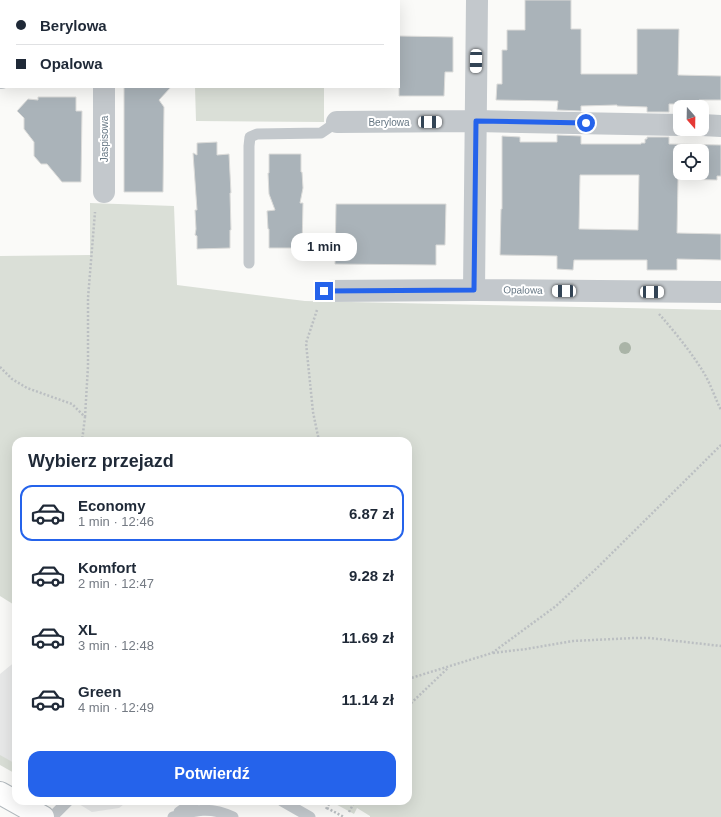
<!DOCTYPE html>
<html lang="pl">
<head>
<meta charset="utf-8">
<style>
  :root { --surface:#fff; --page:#f6f6f7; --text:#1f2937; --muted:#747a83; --line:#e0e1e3; --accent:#2563eb }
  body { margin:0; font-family:Helvetica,sans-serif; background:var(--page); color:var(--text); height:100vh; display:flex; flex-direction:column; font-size:15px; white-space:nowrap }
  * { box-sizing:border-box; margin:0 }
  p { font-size:13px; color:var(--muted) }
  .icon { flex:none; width:22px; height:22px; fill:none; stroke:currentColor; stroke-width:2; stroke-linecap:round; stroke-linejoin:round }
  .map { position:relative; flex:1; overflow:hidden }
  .panel { position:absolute; left:12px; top:437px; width:400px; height:368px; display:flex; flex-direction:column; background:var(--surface); border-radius:12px; box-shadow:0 4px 16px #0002 }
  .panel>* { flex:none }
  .banner { position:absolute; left:0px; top:0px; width:400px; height:88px; box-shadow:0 4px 16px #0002; display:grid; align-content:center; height:88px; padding:0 16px; background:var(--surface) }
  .needle { width:26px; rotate:160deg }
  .tools { position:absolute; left:673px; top:100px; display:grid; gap:8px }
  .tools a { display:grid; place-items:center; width:36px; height:36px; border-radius:8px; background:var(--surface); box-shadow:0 4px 16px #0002; font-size:20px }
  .end { position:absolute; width:18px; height:18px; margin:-9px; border:5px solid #2563eb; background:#fff; box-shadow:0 0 0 2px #fff }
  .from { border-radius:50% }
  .bubble { position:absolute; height:28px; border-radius:12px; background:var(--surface); box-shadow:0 4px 16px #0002; font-size:13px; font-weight:800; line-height:28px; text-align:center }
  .car { position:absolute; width:12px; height:24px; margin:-12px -6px; border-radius:5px; box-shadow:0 0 3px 1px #0007; background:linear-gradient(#fff 24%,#345 0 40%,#fff 0 76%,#345 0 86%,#fff 0) }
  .banner b { display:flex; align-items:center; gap:14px; height:38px; font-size:15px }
  .banner b+b { border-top:1px solid var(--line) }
  .banner i { width:10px; height:10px; background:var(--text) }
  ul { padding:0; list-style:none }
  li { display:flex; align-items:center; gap:12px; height:56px; margin:0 8px 6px; padding:0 8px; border:2px solid transparent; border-radius:12px }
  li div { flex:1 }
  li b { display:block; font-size:15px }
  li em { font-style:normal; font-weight:800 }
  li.selected { border-color:var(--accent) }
  li>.icon { width:36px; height:36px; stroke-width:1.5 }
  h2 { padding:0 16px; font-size:18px; line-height:48px }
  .primary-button { display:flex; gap:8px; margin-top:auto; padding:8px 16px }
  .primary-button a { flex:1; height:46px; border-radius:12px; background:var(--accent); color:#fff; font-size:16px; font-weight:800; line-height:46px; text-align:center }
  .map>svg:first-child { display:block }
  .built { fill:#e8e9e9 }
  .green { fill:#dadfd7 }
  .building { fill:#aab3b9; stroke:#dcdcda; fill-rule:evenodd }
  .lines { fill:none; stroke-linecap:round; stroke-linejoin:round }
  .secondary-casing { stroke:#b3babf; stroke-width:24 }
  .path { stroke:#bbbfc2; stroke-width:2.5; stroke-dasharray:2 2; stroke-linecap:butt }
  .lane { stroke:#c3c8cc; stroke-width:11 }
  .street { stroke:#c3c8cc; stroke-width:22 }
  .secondary { stroke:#fff; stroke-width:22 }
  .tree { fill:#aab4a7 }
  .route { stroke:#2563eb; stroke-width:5 }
  .labels { text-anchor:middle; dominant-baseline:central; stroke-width:4; stroke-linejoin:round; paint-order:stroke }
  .street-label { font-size:10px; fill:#657683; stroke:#fff }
</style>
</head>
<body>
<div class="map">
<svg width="721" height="817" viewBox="0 0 721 817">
  <rect width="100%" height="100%" fill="#fafaf8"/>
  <!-- built -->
  <path class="built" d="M 16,661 L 16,767 L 0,758 L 0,674 Z
    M 74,801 L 128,801 L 119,808 L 92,812 Z"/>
  <!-- green -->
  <path class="green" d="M 195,87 L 324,87 L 324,122 L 196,121 Z
    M 90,203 L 174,206 L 177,285 L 305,301 L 721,310 L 721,817 L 370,817 L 370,816 L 357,808 L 354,814 L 330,801 L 408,801 L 408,441 L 16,441 L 16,606 L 0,596 L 0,256 L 90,255 Z
    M 0,755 L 16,764 L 16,774 L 0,765 Z"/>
  <!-- building -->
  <path class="building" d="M 525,0 L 571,0 L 571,29 L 581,29 L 581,74 L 637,74 L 637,29 L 679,29 L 678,75 L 721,76 L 721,100 L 699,100 L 699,104 L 669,104 L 669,112 L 647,112 L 647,107 L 617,106 L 617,105 L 581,106 L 581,111 L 557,110 L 558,101 L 496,100 L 497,84 L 502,84 L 502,50 L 507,50 L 507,30 L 525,30 Z
    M 399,36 L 453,37 L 453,72 L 445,72 L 444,96 L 399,96 Z
    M 124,87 L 171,87 L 159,100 L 164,107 L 163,192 L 124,192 Z
    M 38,97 L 76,97 L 76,111 L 82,111 L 81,182 L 62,182 L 47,164 L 41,164 L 34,156 L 34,142 L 24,129 L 24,118 L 17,111 L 28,99 L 38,100 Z
    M 557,135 L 581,136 L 581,144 L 641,144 L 641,143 L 645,143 L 645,139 L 647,139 L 647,137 L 669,137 L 669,144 L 721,145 L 721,176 L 717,176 L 717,180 L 678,179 L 677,233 L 721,234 L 721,260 L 677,259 L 677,270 L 647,270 L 647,260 L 574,260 L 573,270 L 557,269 L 557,256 L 500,255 L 501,209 L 502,209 L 502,136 L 520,137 L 520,142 L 557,142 ZM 680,151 L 702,151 L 702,173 L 680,173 ZM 580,175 L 639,175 L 638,230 L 579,229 Z
    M 217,142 L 217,155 L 229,154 L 231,193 L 230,193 L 231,230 L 230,230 L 230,248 L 197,249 L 197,236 L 195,235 L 196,229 L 195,210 L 197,210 L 193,153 L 197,155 L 197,143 Z
    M 269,154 L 301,154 L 301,172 L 302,172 L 303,188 L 300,203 L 303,203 L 302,248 L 269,248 L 269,229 L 268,229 L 267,211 L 275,210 L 269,194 L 268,173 L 269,173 Z
    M 336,204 L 446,204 L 445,245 L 436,245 L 436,265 L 335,264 Z"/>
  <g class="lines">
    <!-- secondary casing -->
    <g class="secondary-casing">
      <path id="secondary" d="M 0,793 L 43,817"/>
    </g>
    <!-- path -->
    <path class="path" d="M 317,310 L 306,343 L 313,412 L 319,441
      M 659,314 C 675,332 691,352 704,373 C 711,385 715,398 721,410
      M 0,367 L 12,379 L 27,388 L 72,404 L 85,417 L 82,441
      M 85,417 L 88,366 L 88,298 L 95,212
      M 493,653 L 526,649 L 573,641 L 634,638 L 650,638 L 721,646
      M 408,679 L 492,653 L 556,606 L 597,568 L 721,445
      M 408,706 L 448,668
      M 327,808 L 344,817
      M 326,809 L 331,801
      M 349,812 L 355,801"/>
    <!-- lane -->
    <path class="lane" d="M 249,263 L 249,146 L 250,137 L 257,134 L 321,133 L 337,122
      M 282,801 L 310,817
      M 179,812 L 195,801
      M 52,817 L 68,801
      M 173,817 C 195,810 210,806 233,817"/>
    <!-- street -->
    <path class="street" d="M 104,0 L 104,1
      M 24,1 L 25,0
      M 0,36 L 1,35
      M 0,78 L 1,78
      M 337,122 L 476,121 L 680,125
      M 702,125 L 721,126
      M 104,192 L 104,87
      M 474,290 L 477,0
      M 325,291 L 474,290 L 721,292"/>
    <!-- secondary -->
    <use href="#secondary" class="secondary"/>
  </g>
  <!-- trees -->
  <circle class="tree" cx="625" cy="348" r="6"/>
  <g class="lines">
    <!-- route -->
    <path class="route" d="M 324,291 L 474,290 L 476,121 L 586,123"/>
  </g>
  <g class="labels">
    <!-- street labels -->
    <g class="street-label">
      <text x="389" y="122">Berylowa</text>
      <text transform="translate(104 139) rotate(-90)">Jaspisowa</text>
      <text transform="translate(523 290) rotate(1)">Opalowa</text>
    </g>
  </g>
</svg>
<div class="tools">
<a><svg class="needle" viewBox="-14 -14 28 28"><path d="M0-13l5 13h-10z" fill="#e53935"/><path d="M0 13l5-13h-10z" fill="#747a83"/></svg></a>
<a><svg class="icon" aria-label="locate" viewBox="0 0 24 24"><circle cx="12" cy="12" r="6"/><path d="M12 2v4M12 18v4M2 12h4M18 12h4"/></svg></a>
</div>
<i class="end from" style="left:586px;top:123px"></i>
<i class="end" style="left:324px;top:291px"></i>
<div class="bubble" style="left:291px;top:233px;width:66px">1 min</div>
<i class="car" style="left:476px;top:61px;rotate:181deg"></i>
<i class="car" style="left:430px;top:122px;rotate:90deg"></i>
<i class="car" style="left:564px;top:291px;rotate:271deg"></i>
<i class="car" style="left:652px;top:292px;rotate:90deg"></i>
<div class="banner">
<b><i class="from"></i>Berylowa</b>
<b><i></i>Opalowa</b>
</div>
<section class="panel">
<h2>Wybierz przejazd</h2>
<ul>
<li class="selected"><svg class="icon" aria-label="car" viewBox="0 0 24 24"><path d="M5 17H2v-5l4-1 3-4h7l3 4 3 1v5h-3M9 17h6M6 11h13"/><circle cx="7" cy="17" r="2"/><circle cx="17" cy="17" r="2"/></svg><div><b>Economy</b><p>1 min · 12:46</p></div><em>6.87 zł</em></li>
<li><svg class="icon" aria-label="car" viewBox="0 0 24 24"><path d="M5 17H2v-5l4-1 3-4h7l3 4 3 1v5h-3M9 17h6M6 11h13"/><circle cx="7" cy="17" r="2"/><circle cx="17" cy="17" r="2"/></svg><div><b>Komfort</b><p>2 min · 12:47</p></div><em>9.28 zł</em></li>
<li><svg class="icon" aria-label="car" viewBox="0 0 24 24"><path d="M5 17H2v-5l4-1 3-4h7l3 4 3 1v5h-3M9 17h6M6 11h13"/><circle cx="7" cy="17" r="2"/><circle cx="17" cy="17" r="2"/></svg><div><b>XL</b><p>3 min · 12:48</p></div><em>11.69 zł</em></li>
<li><svg class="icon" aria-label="car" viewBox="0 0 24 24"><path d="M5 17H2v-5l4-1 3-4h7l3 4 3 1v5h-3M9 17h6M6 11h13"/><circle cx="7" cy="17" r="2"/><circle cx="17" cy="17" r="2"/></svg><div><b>Green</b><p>4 min · 12:49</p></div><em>11.14 zł</em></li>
</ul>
<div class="primary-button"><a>Potwierdź</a></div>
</section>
</div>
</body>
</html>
